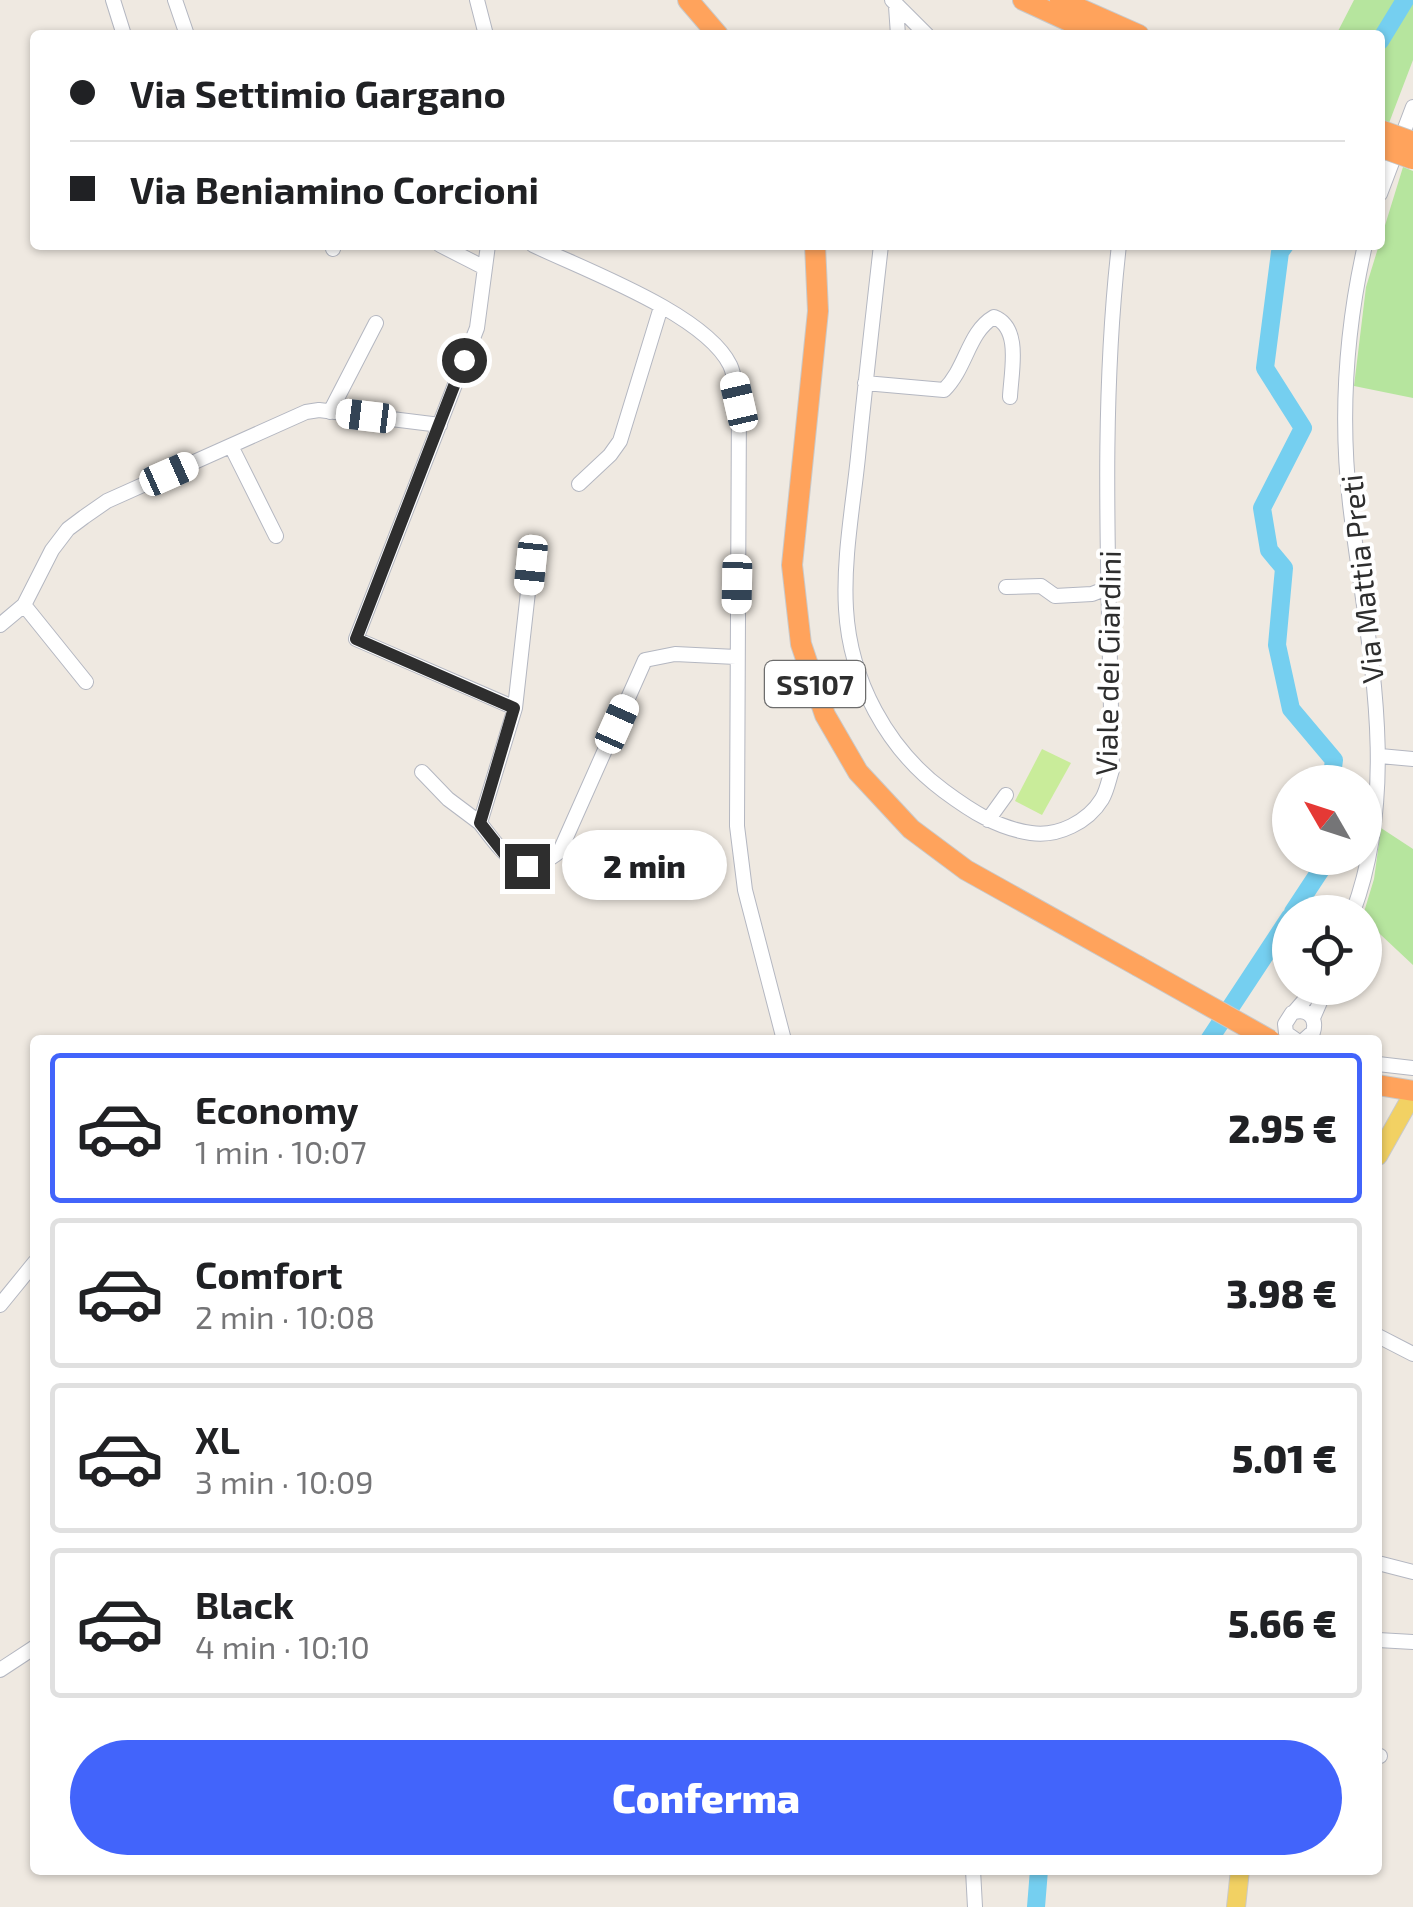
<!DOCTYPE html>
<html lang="it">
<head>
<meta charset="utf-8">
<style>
  :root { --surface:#fff; --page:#f2f2f2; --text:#202124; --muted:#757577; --line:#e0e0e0; --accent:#4264fb }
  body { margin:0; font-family:"Exo 2",sans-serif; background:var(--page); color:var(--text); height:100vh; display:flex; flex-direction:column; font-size:38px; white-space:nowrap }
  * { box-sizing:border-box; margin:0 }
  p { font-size:32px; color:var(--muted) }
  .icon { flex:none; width:55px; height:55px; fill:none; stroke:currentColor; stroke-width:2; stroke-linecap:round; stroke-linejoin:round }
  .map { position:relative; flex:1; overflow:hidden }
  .side { position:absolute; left:30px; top:1035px; width:1352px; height:840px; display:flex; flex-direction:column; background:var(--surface); border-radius:10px; box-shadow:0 2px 8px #0004 }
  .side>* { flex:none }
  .hud { position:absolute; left:30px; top:30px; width:1355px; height:220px; border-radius:10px; box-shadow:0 2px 8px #0004; display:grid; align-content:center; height:220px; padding:0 40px; background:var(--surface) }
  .needle { width:65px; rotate:309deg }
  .buttons { position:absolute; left:1272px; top:765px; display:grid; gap:20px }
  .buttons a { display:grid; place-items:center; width:110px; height:110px; border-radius:50%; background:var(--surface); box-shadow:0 2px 8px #0004; font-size:50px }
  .end { position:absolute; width:45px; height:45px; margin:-22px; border:12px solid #2e2e2e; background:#fff; box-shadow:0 0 0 5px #fff }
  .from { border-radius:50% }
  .bubble { position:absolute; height:70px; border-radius:35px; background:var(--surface); box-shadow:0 2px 8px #0004; font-size:32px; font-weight:800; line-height:70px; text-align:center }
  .car { position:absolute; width:30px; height:60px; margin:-30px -15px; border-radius:12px; box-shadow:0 0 8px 2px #0007; background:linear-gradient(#fff 24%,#345 0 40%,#fff 0 76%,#345 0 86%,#fff 0) }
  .hud b { display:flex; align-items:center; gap:35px; height:95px; font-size:38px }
  .hud b+b { border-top:2px solid var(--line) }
  .hud i { width:25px; height:25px; background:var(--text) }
  ul { padding:18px 0 0; list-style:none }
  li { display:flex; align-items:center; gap:30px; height:150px; margin:0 20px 15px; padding:0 20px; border:5px solid var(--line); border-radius:10px }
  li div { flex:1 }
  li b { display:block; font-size:38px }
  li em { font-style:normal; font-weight:800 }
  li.active { border-color:var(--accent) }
  li>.icon { width:90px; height:90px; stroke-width:1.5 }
  .action { display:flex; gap:20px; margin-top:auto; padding:20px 40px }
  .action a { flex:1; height:115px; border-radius:60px; background:var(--accent); color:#fff; font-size:40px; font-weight:800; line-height:115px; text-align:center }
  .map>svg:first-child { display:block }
  .green { fill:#b6e59e }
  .pitch { fill:#c9ec9a }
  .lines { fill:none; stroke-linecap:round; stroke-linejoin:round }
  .river { stroke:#75cff0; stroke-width:18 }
  .minor-casing { stroke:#b4b7c1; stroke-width:16 }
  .major-casing { stroke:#c9c9c9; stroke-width:20 }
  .highway-casing { stroke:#c9c9c9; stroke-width:22 }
  .minor { stroke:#fff; stroke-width:14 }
  .major { stroke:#f2d163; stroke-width:18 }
  .highway { stroke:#ffa35c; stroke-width:20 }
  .highway-bridge-casing { stroke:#c9c9c9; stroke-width:22; stroke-linecap:butt }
  .highway-bridge { stroke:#ffa35c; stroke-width:20 }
  .route { stroke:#2e2e2e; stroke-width:12 }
  .labels { text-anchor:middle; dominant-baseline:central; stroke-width:8; stroke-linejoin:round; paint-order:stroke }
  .shield { fill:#fff; stroke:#6d6d6d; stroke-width:2.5 }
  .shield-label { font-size:28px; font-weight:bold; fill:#2e2e2e }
  .street-label { font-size:30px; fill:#2e2e2e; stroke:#fff }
</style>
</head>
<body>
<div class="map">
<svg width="1413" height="1907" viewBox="0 0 1413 1907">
  <rect width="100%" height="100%" fill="#efe9e1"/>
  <!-- green -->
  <path class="green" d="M 1354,0 L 1413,0 L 1413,60 L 1389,123 L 1380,119 L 1380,35 L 1336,35 Z
    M 1403,167 L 1413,171 L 1413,398 L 1354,386 L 1366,287 Z
    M 1381,828 L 1413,849 L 1413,965 L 1365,920 L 1364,912 L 1374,879 Z"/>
  <!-- pitch -->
  <path class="pitch" d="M 1042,749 L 1071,763 L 1042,815 L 1015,801 Z"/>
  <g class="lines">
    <!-- river -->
    <path class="river" d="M 1380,41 L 1405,0
      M 1285,245 L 1280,252 L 1265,368 L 1303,428 L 1262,508 L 1269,550 L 1284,568 L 1277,645 L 1291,709 L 1334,760 L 1331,782
      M 1293,912 L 1322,868 L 1323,858
      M 1209,1040 L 1290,917
      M 1036,1907 L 1039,1870"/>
    <!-- minor casing -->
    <g class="minor-casing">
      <path id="minor" d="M 113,0 L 124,35
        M 175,0 L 187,35
        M 477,0 L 486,35
        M 892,0 L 927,35
        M 896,6 L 898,35
        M 1380,194 L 1413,107
        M 440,245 L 485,268
        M 488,245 L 477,328 L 356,639 L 515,708
        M 533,245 C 585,270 705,314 730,365 C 735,375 736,391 739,402 L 737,826 L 745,890 L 784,1040
        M 881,245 C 873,316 865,386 858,457 C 853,506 843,559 846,609 C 850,680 887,749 944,791 C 971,811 997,828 1031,833 C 1058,837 1088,822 1102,799 C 1107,791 1109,779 1112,770 C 1110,595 1099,418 1119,245
        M 333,249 L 334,245
        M 865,383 L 944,390 C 967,367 968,332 994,317 C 1022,328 1011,372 1010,397
        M 330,412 L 376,323
        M 231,446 L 276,536
        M 579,484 L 610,455 L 620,441 L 661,307
        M 531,565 L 515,708 L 480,823 C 504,854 521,883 560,851 L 645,660 L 675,654 L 736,657
        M 1006,587 L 1041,586 L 1055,596 L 1092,594 L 1110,587
        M 24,605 L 86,682
        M 0,625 L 24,605 L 52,550 L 68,529 L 84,517 L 107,501 L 306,412 L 319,410 L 440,425
        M 1380,756 L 1413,759
        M 422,772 L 448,799 L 480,823
        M 988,820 L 1006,795
        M 1353,912 C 1402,779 1366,639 1350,504 C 1340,417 1346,329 1365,245
        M 1295,1011 L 1315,988
        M 1313,1018 L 1326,988
        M 1296,1040 L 1286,1033 L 1285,1024 L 1292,1013 C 1306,1007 1318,1017 1313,1032 L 1304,1040
        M 1378,1064 L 1413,1068
        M 0,1305 L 35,1262
        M 1378,1336 L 1413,1354
        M 1378,1563 L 1413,1572
        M 1378,1640 L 1413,1642
        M 0,1670 L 35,1647
        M 1378,1756 L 1380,1756
        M 973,1870 L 975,1907"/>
    </g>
    <!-- major casing -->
    <g class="major-casing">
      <path id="major" d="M 1378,1156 L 1413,1094
        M 1236,1907 L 1240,1870"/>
    </g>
    <!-- highway casing -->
    <g class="highway-casing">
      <path id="highway" d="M 688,0 L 718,35
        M 1023,0 L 1099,35
        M 1060,0 L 1139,35
        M 815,245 L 818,311 L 792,565 L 801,644 L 825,715 L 858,772 L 911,829 L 966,870 L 1138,966
        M 1378,1085 L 1413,1091"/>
    </g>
    <!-- minor -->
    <use href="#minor" class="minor"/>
    <!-- major -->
    <use href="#major" class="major"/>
    <!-- highway -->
    <use href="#highway" class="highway"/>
    <!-- highway-bridge casing -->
    <g class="highway-bridge-casing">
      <path id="highway-bridge" d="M 1380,130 L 1413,142
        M 1380,147 L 1413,159
        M 1138,966 L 1270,1040"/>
    </g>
    <!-- highway-bridge -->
    <use href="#highway-bridge" class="highway-bridge"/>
  </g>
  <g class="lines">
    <!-- route -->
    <path class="route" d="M 464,360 L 356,639 L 514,708 L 480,823 L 506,856 L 527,866"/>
  </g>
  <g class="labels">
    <!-- shield labels -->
    <rect class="shield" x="765" y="661" width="100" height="46" rx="8"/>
    <g class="shield-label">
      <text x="815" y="684">SS107</text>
    </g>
    <!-- street labels -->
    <g class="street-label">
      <text transform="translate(1361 579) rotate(-96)">Via Mattia Preti</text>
      <text transform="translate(1107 663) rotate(-89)">Viale dei Giardini</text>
    </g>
  </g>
</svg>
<div class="buttons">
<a><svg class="needle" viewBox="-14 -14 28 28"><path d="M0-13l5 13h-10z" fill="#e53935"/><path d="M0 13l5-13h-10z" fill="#757577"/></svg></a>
<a><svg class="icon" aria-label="locate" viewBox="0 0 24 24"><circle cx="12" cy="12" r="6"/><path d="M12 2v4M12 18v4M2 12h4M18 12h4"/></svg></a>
</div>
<i class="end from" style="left:464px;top:360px"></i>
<i class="end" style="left:527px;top:866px"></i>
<div class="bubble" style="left:562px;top:830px;width:165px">2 min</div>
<i class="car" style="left:739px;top:402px;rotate:347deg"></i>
<i class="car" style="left:366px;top:416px;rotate:277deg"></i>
<i class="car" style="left:169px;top:474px;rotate:66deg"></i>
<i class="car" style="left:531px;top:565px;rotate:186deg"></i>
<i class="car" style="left:737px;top:584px;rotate:181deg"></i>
<i class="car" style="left:617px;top:724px;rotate:24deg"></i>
<div class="hud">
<b><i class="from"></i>Via Settimio Gargano</b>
<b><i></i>Via Beniamino Corcioni</b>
</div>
<section class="side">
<ul>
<li class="active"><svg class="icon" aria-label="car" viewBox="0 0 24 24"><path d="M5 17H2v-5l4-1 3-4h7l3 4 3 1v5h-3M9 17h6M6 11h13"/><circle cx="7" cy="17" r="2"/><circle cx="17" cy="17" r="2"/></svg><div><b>Economy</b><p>1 min · 10:07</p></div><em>2.95 €</em></li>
<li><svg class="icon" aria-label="car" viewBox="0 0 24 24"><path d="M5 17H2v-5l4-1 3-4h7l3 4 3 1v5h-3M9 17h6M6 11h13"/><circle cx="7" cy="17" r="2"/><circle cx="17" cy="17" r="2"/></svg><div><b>Comfort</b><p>2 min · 10:08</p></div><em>3.98 €</em></li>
<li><svg class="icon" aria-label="car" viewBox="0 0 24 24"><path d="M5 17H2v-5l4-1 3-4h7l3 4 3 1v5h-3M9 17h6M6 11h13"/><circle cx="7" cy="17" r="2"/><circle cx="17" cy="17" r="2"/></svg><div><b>XL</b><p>3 min · 10:09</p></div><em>5.01 €</em></li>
<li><svg class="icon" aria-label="car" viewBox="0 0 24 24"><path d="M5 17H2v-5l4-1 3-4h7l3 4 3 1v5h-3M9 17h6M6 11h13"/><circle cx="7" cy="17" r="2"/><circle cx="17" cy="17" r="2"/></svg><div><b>Black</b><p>4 min · 10:10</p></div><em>5.66 €</em></li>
</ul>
<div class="action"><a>Conferma</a></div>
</section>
</div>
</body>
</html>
